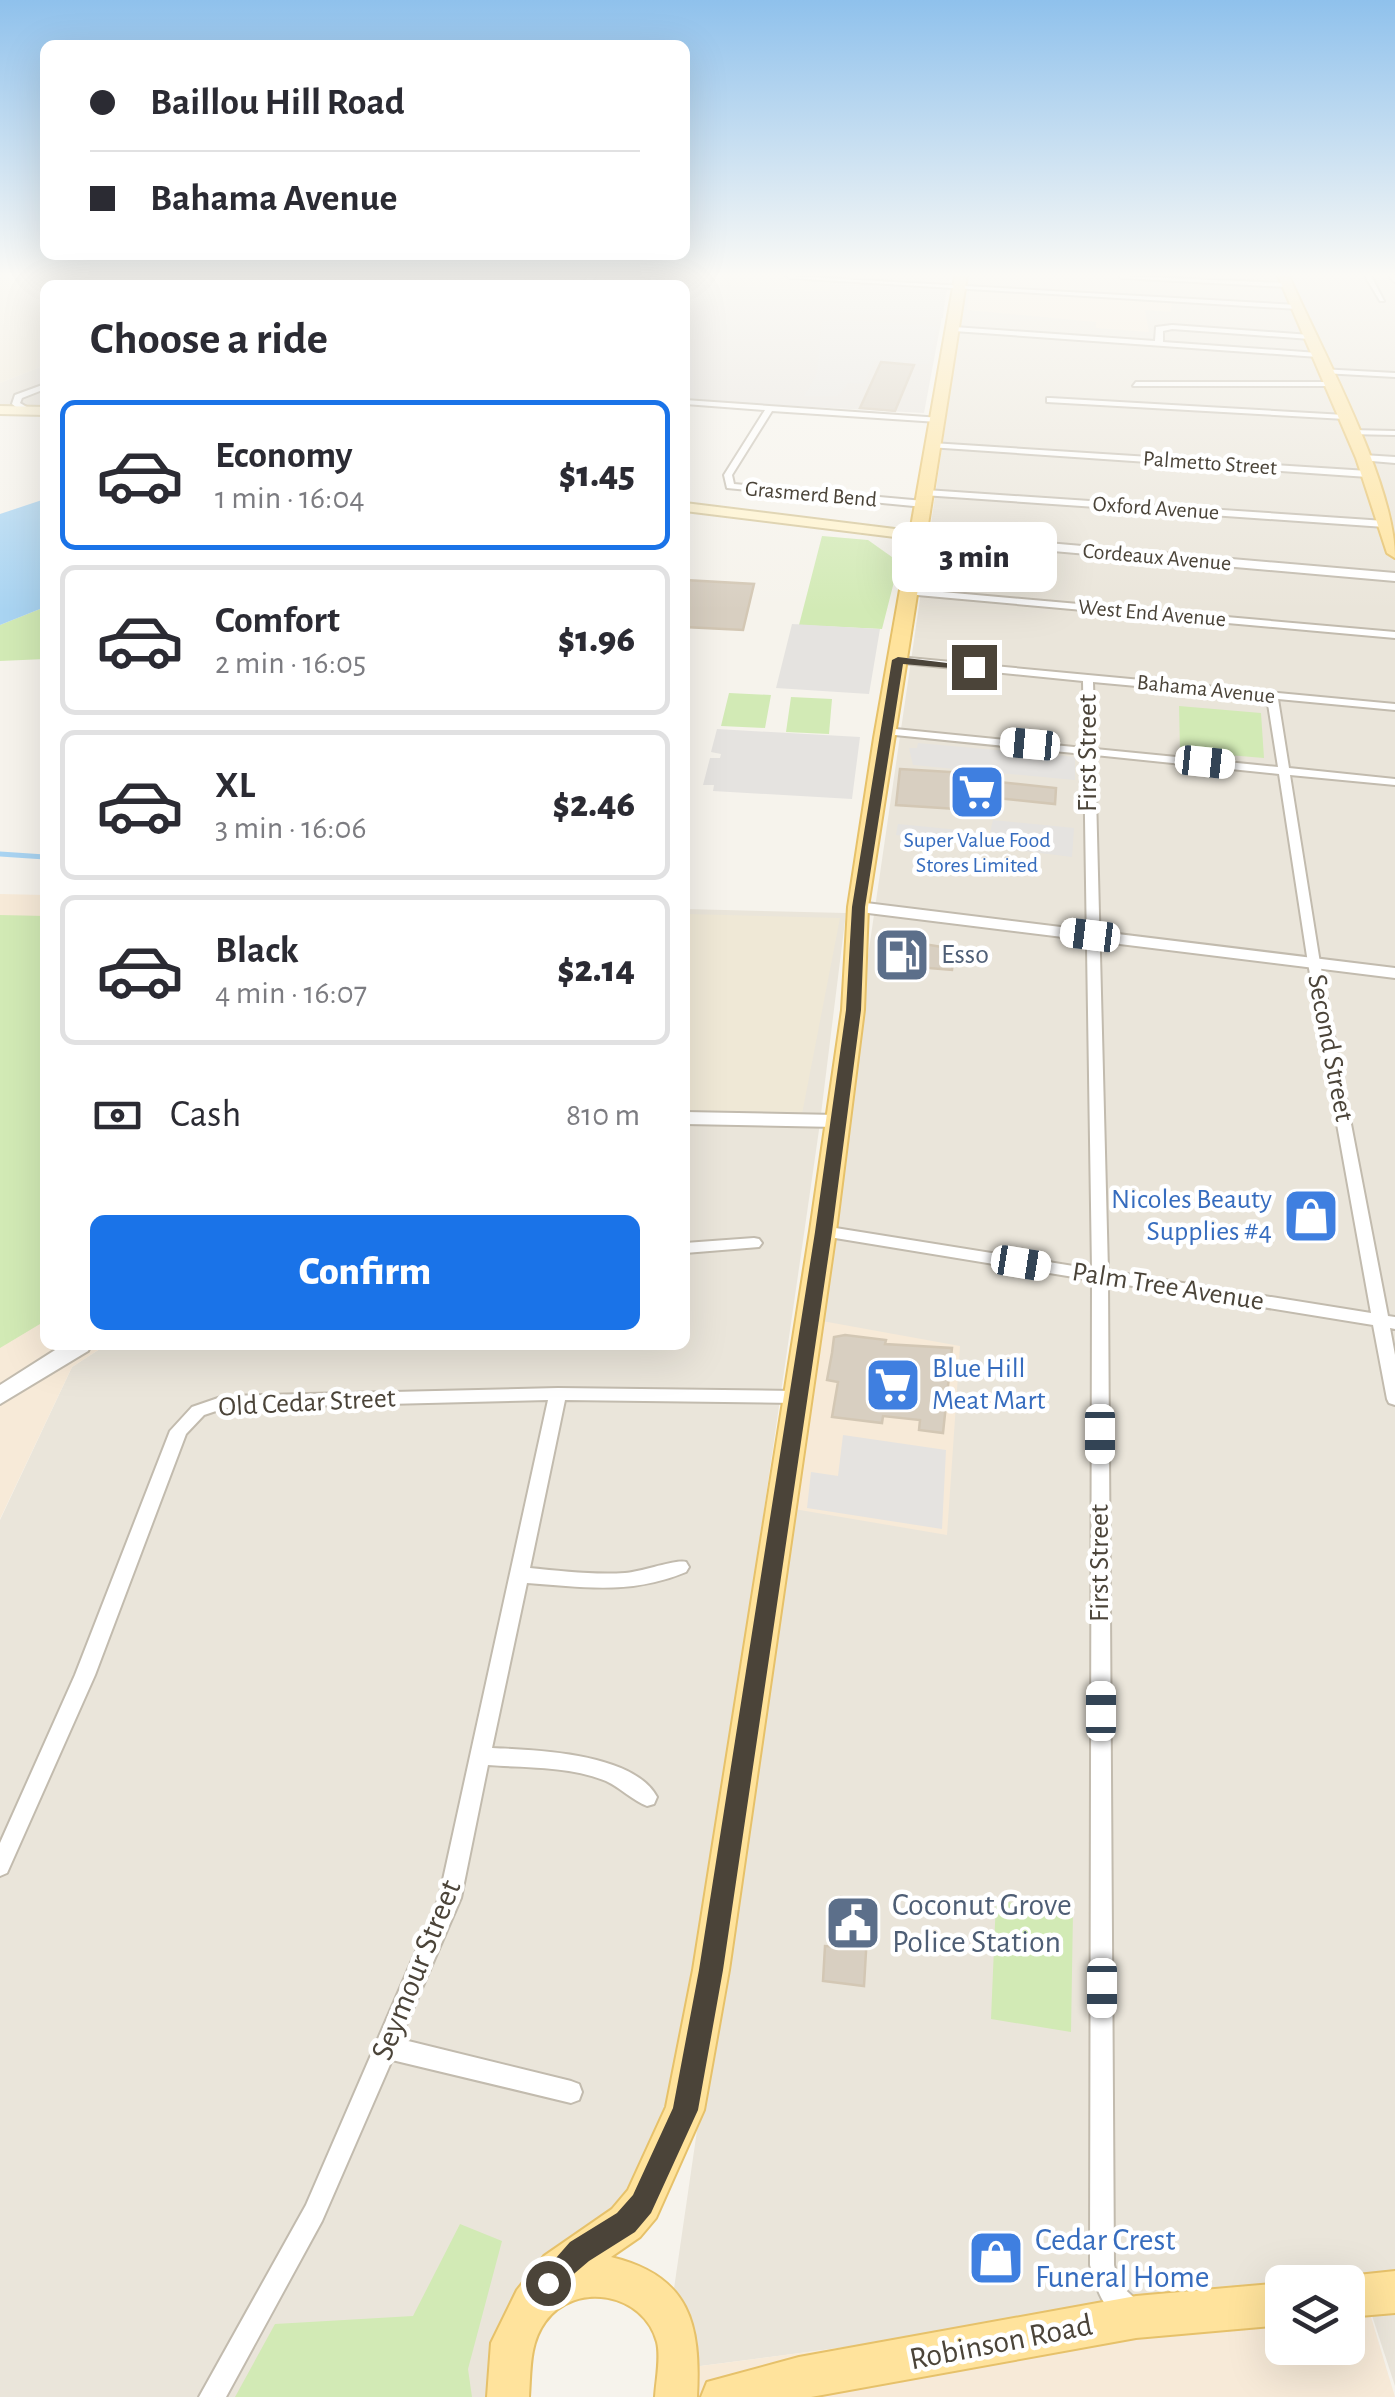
<!DOCTYPE html>
<html lang="en">
<head>
<meta charset="utf-8">
<style>
  :root { --surface:#fff; --page:#f7f7f7; --text:#2b2b33; --muted:#7c7c81; --line:#e1e1e2; --accent:#1a73e8 }
  body { margin:0; font-family:"Alegreya Sans",sans-serif; background:var(--page); color:var(--text); height:100vh; display:flex; flex-direction:column; font-size:38px; white-space:nowrap }
  * { box-sizing:border-box; margin:0 }
  p { font-size:32px; color:var(--muted) }
  .icon { flex:none; width:55px; height:55px; fill:none; stroke:currentColor; stroke-width:2; stroke-linecap:round; stroke-linejoin:round }
  .map { position:relative; flex:1; overflow:hidden }
  .details { position:absolute; left:40px; top:280px; width:650px; height:1070px; display:flex; flex-direction:column; background:var(--surface); border-radius:15px; box-shadow:0 10px 40px #0002 }
  .details>* { flex:none }
  .hud { position:absolute; left:40px; top:40px; width:650px; height:220px; border-radius:15px; box-shadow:0 10px 40px #0002; display:grid; align-content:center; height:220px; padding:0 50px; background:var(--surface) }
  .controls { position:absolute; left:1265px; top:2265px; display:grid; gap:20px }
  .controls a { display:grid; place-items:center; width:100px; height:100px; border-radius:15px; background:var(--surface); box-shadow:0 10px 40px #0002; font-size:50px }
  .end { position:absolute; width:45px; height:45px; margin:-22px; border:12px solid #4b4439; background:#fff; box-shadow:0 0 0 5px #fff }
  .from { border-radius:50% }
  .bubble { position:absolute; height:70px; border-radius:15px; background:var(--surface); box-shadow:0 10px 40px #0002; font-size:32px; font-weight:800; line-height:70px; text-align:center }
  .car { position:absolute; width:30px; height:60px; margin:-30px -15px; border-radius:12px; box-shadow:0 0 8px 2px #0007; background:linear-gradient(#fff 24%,#345 0 40%,#fff 0 76%,#345 0 86%,#fff 0) }
  .hud b { display:flex; align-items:center; gap:35px; height:95px; font-size:38px }
  .hud b+b { border-top:2px solid var(--line) }
  .hud i { width:25px; height:25px; background:var(--text) }
  ul { padding:0; list-style:none }
  li { display:flex; align-items:center; gap:30px; height:150px; margin:0 20px 15px; padding:0 30px; border:5px solid var(--line); border-radius:15px }
  li div { flex:1 }
  li b { display:block; font-size:38px }
  li em { font-style:normal; font-weight:800 }
  li.current { border-color:var(--accent) }
  li>.icon { width:90px; height:90px; stroke-width:1.5 }
  h2 { padding:0 50px; font-size:45px; line-height:120px }
  .pay { display:flex; align-items:center; gap:25px; height:110px; padding:0 50px; font-size:38px }
  .pay p { margin-inline-start:auto }
  .action { display:flex; gap:20px; margin-top:auto; padding:20px 50px }
  .action a { flex:1; height:115px; border-radius:15px; background:var(--accent); color:#fff; font-size:40px; font-weight:800; line-height:115px; text-align:center }
  .map>svg:first-child { display:block }
  .residential { fill:#eae5da }
  .commercial { fill:#f7ead8 }
  .industrial { fill:#e6e2dd }
  .education { fill:#efe8d6 }
  .green { fill:#d2eab5 }
  .parking { fill:#e5e3e0 }
  .water { fill:#a9d4f2 }
  .lines { fill:none; stroke-linecap:round; stroke-linejoin:round }
  .stream { stroke:#a9d4f2; stroke-width:5 }
  .building { fill:#d8cfc1; stroke:#d3c7b4; stroke-width:2.5 }
  .minor-casing { stroke:#c2bbae; stroke-width:4 }
  .tertiary-casing { stroke:#c2bbae; stroke-width:4 }
  .secondary-casing { stroke:#d6c79b; stroke-width:4 }
  .primary-casing { stroke:#e6c16a; stroke-width:4 }
  .minor { fill:#fff; fill-rule:evenodd }
  .tertiary { fill:#fff; fill-rule:evenodd }
  .secondary { fill:#fff3cd; fill-rule:evenodd }
  .primary { fill:#ffe39c; fill-rule:evenodd }
  .route { fill:#4b4439 }
  .labels { text-anchor:middle; dominant-baseline:central; stroke-width:9; stroke-linejoin:round; paint-order:stroke }
  .far-street-label { font-size:22px; fill:#4b4439; stroke:#fff }
  .far-shop-label { font-size:22px; fill:#366cbe; stroke:#fff }
  .street-label { font-size:28px; fill:#4b4439; stroke:#fff }
  .service-label { font-size:28px; fill:#4e5e75; stroke:#fff; text-anchor:start }
  .shop-label { font-size:28px; fill:#366cbe; stroke:#fff; text-anchor:end }
  .near-service-label { font-size:32px; fill:#4e5e75; stroke:#fff; text-anchor:start }
  .near-street-label { font-size:32px; fill:#4b4439; stroke:#fff }
  .near-shop-label { font-size:32px; fill:#366cbe; stroke:#fff; text-anchor:start }
</style>
</head>
<body>
<div class="map">
<svg width="1395" height="2397" viewBox="0 0 1395 2397">
  <rect width="100%" height="100%" fill="#f6f3ec"/>
  <!-- residential -->
  <path class="residential" d="M 276,276 L 409,276 L 516,282 L 528,276 L 950,276 L 948,285 L 830,280 L 830,292 L 673,281 L 671,285 L 252,285 Z
    M 967,276 L 1395,276 L 1395,2386 L 1360,2279 L 1282,2282 L 1282,2290 L 662,2371 Z
    M 45,365 L 45,409 L 0,407 L 0,383 Z
    M 685,909 L 846,913 L 819,1130 L 701,1945 L 677,2082 L 631,2223 L 543,2271 L 518,2397 L 0,2397 L 0,1520 L 72,1367 L 106,1345 L 685,1345 Z"/>
  <!-- commercial -->
  <path class="commercial" d="M 970,286 L 1172,299 L 1171,312 L 1145,310 L 1149,332 L 1096,328 L 1096,322 L 967,310 Z
    M 0,894 L 45,895 L 45,1345 L 106,1345 L 72,1367 L 0,1519 Z
    M 822,1321 L 960,1346 L 947,1535 L 794,1509 Z
    M 1360,2280 L 1395,2397 L 662,2397 L 662,2371 L 1282,2290 L 1282,2348 L 1348,2348 L 1348,2282 L 1338,2282 Z"/>
  <!-- industrial -->
  <path class="industrial" d="M 830,280 L 948,285 L 924,413 L 685,400 L 685,285 L 671,285 L 673,281 L 829,292 Z"/>
  <!-- education -->
  <path class="education" d="M 0,276 L 275,276 L 251,285 L 45,285 L 45,365 L 0,383 Z
    M 685,914 L 840,918 L 802,1114 L 685,1110 Z"/>
  <!-- green -->
  <path class="green" d="M 822,536 L 868,540 L 899,562 L 882,629 L 799,625 Z
    M 45,607 L 45,659 L 0,661 L 0,625 Z
    M 729,693 L 771,695 L 765,728 L 721,726 Z
    M 791,697 L 832,699 L 829,734 L 786,732 Z
    M 1179,706 L 1261,713 L 1264,758 L 1180,751 Z
    M 0,915 L 45,916 L 45,1321 L 0,1348 Z
    M 996,1900 L 1073,1912 L 1071,2032 L 991,2019 Z
    M 460,2224 L 502,2241 L 468,2369 L 472,2397 L 235,2397 L 275,2324 L 413,2316 Z"/>
  <!-- parking -->
  <path class="parking" d="M 843,281 L 946,286 L 943,318 L 840,313 Z
    M 822,321 L 843,320 L 937,326 L 929,364 L 875,361 L 863,384 L 848,383 L 838,396 L 804,396 L 817,374 Z
    M 792,624 L 880,629 L 869,694 L 776,688 Z
    M 717,729 L 860,737 L 852,799 L 713,791 L 714,785 L 703,785 L 710,758 L 720,758 L 721,754 L 711,752 Z
    M 918,743 L 1075,757 L 1075,780 L 913,765 L 909,748 L 917,748 Z
    M 993,820 L 1074,828 L 1072,857 L 896,835 L 898,824 L 990,833 Z
    M 843,1435 L 946,1450 L 942,1529 L 807,1508 L 811,1472 L 838,1476 Z"/>
  <!-- water -->
  <path class="water" d="M 45,499 L 45,607 L 0,625 L 0,514 Z"/>
  <g class="lines">
    <!-- stream -->
    <path class="stream" d="M 0,854 L 45,857
      M 45,874 L 45,880"/>
  </g>
  <!-- building -->
  <path class="building" d="M 881,362 L 914,365 L 895,411 L 860,408 Z
    M 685,580 L 754,584 L 743,630 L 685,627 Z
    M 900,769 L 967,773 L 989,777 L 989,781 L 1056,788 L 1055,804 L 987,797 L 987,811 L 896,805 Z
    M 886,938 L 955,949 L 952,970 L 881,964 Z
    M 845,1335 L 886,1340 L 885,1344 L 952,1348 L 943,1433 L 919,1430 L 920,1420 L 883,1416 L 882,1423 L 832,1417 L 838,1382 L 827,1380 L 832,1353 L 834,1337 Z
    M 841,1897 L 869,1900 L 864,1986 L 823,1981 L 825,1946 L 838,1947 Z"/>
  <g class="lines">
    <!-- minor casing -->
    <g class="minor-casing">
      <path id="minor" d="M 589,276 L 596,276 L 588,285 L 581,285 Z
        M 652,276 L 658,276 L 653,285 L 647,285 Z
        M 787,276 L 1298,305 L 1302,307 L 1298,309 L 790,278 Z
        M 1119,276 L 1286,283 L 1289,285 L 1286,287 L 1122,278 Z
        M 1365,276 L 1371,276 L 1384,301 L 1380,301 Z
        M 1389,276 L 1395,276 L 1395,282 L 1393,281 Z
        M 307,283 L 350,283 L 353,285 L 304,285 Z
        M 1172,325 L 1310,335 L 1314,337 L 1310,339 L 1172,329 L 1163,331 L 1163,342 L 1318,353 L 1322,355 L 1318,357 L 954,331 L 950,329 L 954,327 L 1155,341 L 1156,327 Z
        M 1320,369 L 1395,373 L 1395,377 L 1323,373 Z
        M 1136,382 L 1330,382 L 1334,384 L 1330,386 L 1133,386 Z
        M 45,384 L 45,389 L 22,398 L 20,403 L 30,409 L 30,413 L 24,413 L 12,404 L 15,395 Z
        M 1050,398 L 1345,415 L 1349,417 L 1345,419 L 1047,402 L 1047,398 Z
        M 685,400 L 941,418 L 941,422 L 938,422 L 772,411 L 732,475 L 734,484 L 924,501 L 928,504 L 924,507 L 727,488 L 724,475 L 765,410 L 685,404 Z
        M 1351,430 L 1395,431 L 1395,435 L 1348,434 L 1347,432 Z
        M 932,443 L 1368,471 L 1372,474 L 1368,477 L 929,447 L 928,445 Z
        M 1363,455 L 1395,457 L 1395,463 L 1360,460 L 1359,458 Z
        M 926,490 L 1385,521 L 1390,524 L 1385,527 L 923,495 L 922,493 Z
        M 909,589 L 1395,632 L 1395,638 L 906,594 L 906,590 Z
        M 898,657 L 1395,704 L 1395,710 L 1278,699 L 1289,768 L 1395,779 L 1395,785 L 1290,775 L 1320,963 L 1388,1316 L 1395,1317 L 1395,1329 L 1390,1328 L 1395,1355 L 1395,1405 L 1389,1403 L 1387,1399 L 1373,1325 L 1108,1282 L 1114,2265 L 1119,2284 L 1141,2304 L 1144,2313 L 1141,2322 L 1132,2325 C 1104,2314 1097,2292 1090,2265 L 1092,1280 L 823,1236 L 815,1231 L 823,1226 L 1092,1269 L 1084,754 L 885,734 L 880,731 L 885,728 L 1084,748 L 1083,681 L 894,662 L 893,660 ZM 1093,682 L 1267,698 L 1278,767 L 1095,749 ZM 1095,755 L 1279,774 L 1308,963 L 1371,1313 L 1108,1271 Z
        M 754,1238 L 759,1239 L 762,1243 L 759,1247 L 685,1253 L 685,1243 Z
        M 558,1388 L 795,1391 L 801,1393 L 803,1397 L 801,1401 L 795,1403 L 565,1400 L 530,1568 C 561,1571 593,1575 625,1573 C 642,1572 675,1559 686,1562 L 689,1567 L 686,1572 C 631,1595 584,1587 527,1583 L 492,1748 C 536,1750 634,1753 657,1797 L 654,1804 L 647,1806 C 632,1800 621,1788 606,1781 C 570,1766 527,1768 488,1765 L 461,1898 L 400,2039 L 571,2081 L 579,2084 L 582,2092 L 579,2100 L 571,2103 L 392,2060 L 322,2221 L 226,2397 L 199,2397 L 306,2205 L 439,1898 L 548,1400 L 225,1408 L 204,1415 L 186,1434 L 95,1675 L 7,1873 L 0,1876 L 0,1843 L 75,1675 L 170,1431 L 192,1407 L 224,1396 Z"/>
    </g>
    <!-- tertiary casing -->
    <g class="tertiary-casing">
      <path id="tertiary" d="M 919,532 L 1395,573 L 1395,581 L 915,539 L 913,536 Z
        M 858,902 L 1395,968 L 1395,978 L 852,911 L 852,903 Z
        M 685,1112 L 837,1115 L 847,1121 L 837,1127 L 685,1124 Z
        M 63,1345 L 91,1345 L 88,1351 L 0,1404 L 0,1385 Z"/>
    </g>
    <!-- secondary casing -->
    <g class="secondary-casing">
      <path id="secondary" d="M 0,406 L 45,407 L 45,415 L 0,414 Z
        M 685,503 L 919,532 L 926,536 L 919,540 L 685,511 Z"/>
    </g>
    <!-- primary casing -->
    <g class="primary-casing">
      <path id="primary" d="M 955,276 L 967,276 L 868,907 L 864,1010 L 836,1231 L 729,1970 L 704,2110 L 656,2218 L 640,2237 L 611,2257 C 690,2276 701,2324 697,2397 L 655,2397 C 656,2380 661,2358 657,2342 C 644,2293 575,2280 545,2322 C 529,2344 531,2371 529,2397 L 487,2397 L 491,2343 L 517,2290 L 544,2256 L 612,2209 L 628,2190 L 666,2107 L 693,1970 L 810,1231 L 842,1010 L 848,907 L 874,738 Z
        M 1278,276 L 1289,276 C 1321,349 1395,482 1395,558 L 1387,553 L 1356,458 Z
        M 1395,2271 L 1395,2313 L 1348,2317 L 1348,2282 L 1333,2282 L 1348,2276 Z
        M 1282,2283 L 1282,2325 L 1136,2338 L 811,2397 L 701,2397 L 707,2382 L 799,2357 L 1136,2296 Z"/>
    </g>
    <!-- minor -->
    <use href="#minor" class="minor"/>
    <!-- tertiary -->
    <use href="#tertiary" class="tertiary"/>
    <!-- secondary -->
    <use href="#secondary" class="secondary"/>
    <!-- primary -->
    <use href="#primary" class="primary"/>
  </g>
  <!-- sky -->
  <linearGradient id="sky" x2="0" y2="1"><stop stop-color="#8fc1ec"/><stop offset="0.45" stop-color="#fbfaf6"/><stop offset="1" stop-color="#fbfaf6" stop-opacity="0"/></linearGradient>
  <rect width="1395" height="611" fill="url(#sky)"/>
  <!-- route -->
  <path class="route" d="M 898,657 L 980,667 L 974,670 L 903,664 L 865,907 L 861,1010 L 832,1232 L 723,1970 L 698,2110 L 651,2213 L 635,2232 L 589,2261 L 548,2296 L 538,2292 L 534,2283 L 570,2242 L 617,2213 L 633,2195 L 673,2108 L 699,1970 L 815,1232 L 846,1010 L 852,907 L 892,660 Z"/>
  <!-- icons -->
  <defs>
    <g id="supermarket-square" transform="scale(2.875)"><rect x="-9" y="-9" width="18" height="18" rx="4" fill="#3f7fe0" stroke="#fff"/><path d="M-6-5.5h2.5l.6 2H6L4.5 2H-2.5L-4.4-4H-6ZM-1.5 3.2a1.3 1.3 0 1 0 .1 0ZM3 3.2a1.3 1.3 0 1 0 .1 0Z" fill="#fff"/></g>
    <g id="fuel-square" transform="scale(2.875)"><rect x="-9" y="-9" width="18" height="18" rx="4" fill="#5c6f8a" stroke="#fff"/><path d="M-5.5-6h7V0h2V4h1.3V-2.5L3-4.5l.8-.8L6-3V5H2.5V1h-1V6h-7ZM-4.2-4.7v3.2H.2V-4.7Z" fill="#fff"/></g>
    <g id="shop-square" transform="scale(2.875)"><rect x="-9" y="-9" width="18" height="18" rx="4" fill="#3f7fe0" stroke="#fff"/><path d="M-5-2.5h2.3a2.7 3.5 0 0 1 5.4 0H5L5.5 6h-11ZM-1.5-2.5h3a1.5 2.3 0 0 0-3 0Z" fill="#fff"/></g>
    <g id="civic-square" transform="scale(2.875)"><rect x="-9" y="-9" width="18" height="18" rx="4" fill="#5c6f8a" stroke="#fff"/><path d="M-.6-6.5H3V-4.5H.6V-3L4-1V1h2V6H-6V1h2V-1L-.6-3ZM-1.2 2.5V6h2.4V2.5Z" fill="#fff"/></g>
  </defs>
  <g fill-rule="evenodd">
    <use href="#supermarket-square" x="977" y="792"/>
    <use href="#fuel-square" x="902" y="955"/>
    <use href="#shop-square" x="1311" y="1216"/>
    <use href="#supermarket-square" x="893" y="1385"/>
    <use href="#civic-square" x="853" y="1923"/>
    <use href="#shop-square" x="996" y="2258"/>
  </g>
  <g class="labels">
    <!-- far-street labels -->
    <g class="far-street-label">
      <text transform="translate(1210 463) rotate(4)">Palmetto Street</text>
      <text transform="translate(811 494) rotate(5)">Grasmerd Bend</text>
      <text transform="translate(1156 508) rotate(4)">Oxford Avenue</text>
      <text transform="translate(1157 557) rotate(5)">Cordeaux Avenue</text>
      <text transform="translate(1152 613) rotate(5)">West End Avenue</text>
      <text transform="translate(1206 689) rotate(6)">Bahama Avenue</text>
    </g>
    <!-- far-shop labels -->
    <g class="far-shop-label">
      <text x="977" y="840">Super Value Food<tspan x="977" dy="25">Stores Limited</tspan></text>
    </g>
    <!-- street labels -->
    <g class="street-label">
      <text transform="translate(1088 753) rotate(-90)">First Street</text>
      <text transform="translate(1330 1048) rotate(79)">Second Street</text>
      <text transform="translate(1168 1287) rotate(9)">Palm Tree Avenue</text>
      <text transform="translate(307 1403) rotate(-3)">Old Cedar Street</text>
      <text transform="translate(1100 1563) rotate(-90)">First Street</text>
    </g>
    <!-- service labels -->
    <g class="service-label">
      <text x="941" y="955">Esso</text>
    </g>
    <!-- shop labels -->
    <g class="shop-label">
      <text x="1272" y="1200">Nicoles Beauty<tspan x="1272" dy="32">Supplies #4</tspan></text>
      <text x="932" y="1369" text-anchor="start">Blue Hill<tspan x="932" dy="32">Meat Mart</tspan></text>
    </g>
    <!-- near-service labels -->
    <g class="near-service-label">
      <text x="892" y="1905">Coconut Grove<tspan x="892" dy="37">Police Station</tspan></text>
    </g>
    <!-- near-street labels -->
    <g class="near-street-label">
      <text transform="translate(416 1970) rotate(-68)">Seymour Street</text>
      <text transform="translate(1001 2342) rotate(-11)">Robinson Road</text>
    </g>
    <!-- near-shop labels -->
    <g class="near-shop-label">
      <text x="1035" y="2240">Cedar Crest<tspan x="1035" dy="37">Funeral Home</tspan></text>
    </g>
  </g>
</svg>
<div class="controls">
<a><svg class="icon" aria-label="layers" viewBox="0 0 24 24"><path d="M12 4l9 5-9 5-9-5zM3 14l9 5 9-5"/></svg></a>
</div>
<i class="end from" style="left:548px;top:2283px"></i>
<i class="end" style="left:974px;top:667px"></i>
<div class="bubble" style="left:892px;top:522px;width:165px">3 min</div>
<i class="car" style="left:1030px;top:744px;rotate:275deg"></i>
<i class="car" style="left:1205px;top:762px;rotate:96deg"></i>
<i class="car" style="left:1090px;top:935px;rotate:277deg"></i>
<i class="car" style="left:1021px;top:1263px;rotate:99deg"></i>
<i class="car" style="left:1100px;top:1434px;rotate:180deg"></i>
<i class="car" style="left:1101px;top:1711px;rotate:0deg"></i>
<i class="car" style="left:1102px;top:1988px;rotate:180deg"></i>
<div class="hud">
<b><i class="from"></i>Baillou Hill Road</b>
<b><i></i>Bahama Avenue</b>
</div>
<section class="details">
<h2>Choose a ride</h2>
<ul>
<li class="current"><svg class="icon" aria-label="car" viewBox="0 0 24 24"><path d="M5 17H2v-5l4-1 3-4h7l3 4 3 1v5h-3M9 17h6M6 11h13"/><circle cx="7" cy="17" r="2"/><circle cx="17" cy="17" r="2"/></svg><div><b>Economy</b><p>1 min · 16:04</p></div><em>$1.45</em></li>
<li><svg class="icon" aria-label="car" viewBox="0 0 24 24"><path d="M5 17H2v-5l4-1 3-4h7l3 4 3 1v5h-3M9 17h6M6 11h13"/><circle cx="7" cy="17" r="2"/><circle cx="17" cy="17" r="2"/></svg><div><b>Comfort</b><p>2 min · 16:05</p></div><em>$1.96</em></li>
<li><svg class="icon" aria-label="car" viewBox="0 0 24 24"><path d="M5 17H2v-5l4-1 3-4h7l3 4 3 1v5h-3M9 17h6M6 11h13"/><circle cx="7" cy="17" r="2"/><circle cx="17" cy="17" r="2"/></svg><div><b>XL</b><p>3 min · 16:06</p></div><em>$2.46</em></li>
<li><svg class="icon" aria-label="car" viewBox="0 0 24 24"><path d="M5 17H2v-5l4-1 3-4h7l3 4 3 1v5h-3M9 17h6M6 11h13"/><circle cx="7" cy="17" r="2"/><circle cx="17" cy="17" r="2"/></svg><div><b>Black</b><p>4 min · 16:07</p></div><em>$2.14</em></li>
</ul>
<div class="pay"><svg class="icon" aria-label="cash" viewBox="0 0 24 24"><path d="M3 7h18v10H3z"/><circle cx="12" cy="12" r="2"/></svg>Cash<p>810 m</p></div>
<div class="action"><a>Confirm</a></div>
</section>
</div>
</body>
</html>
